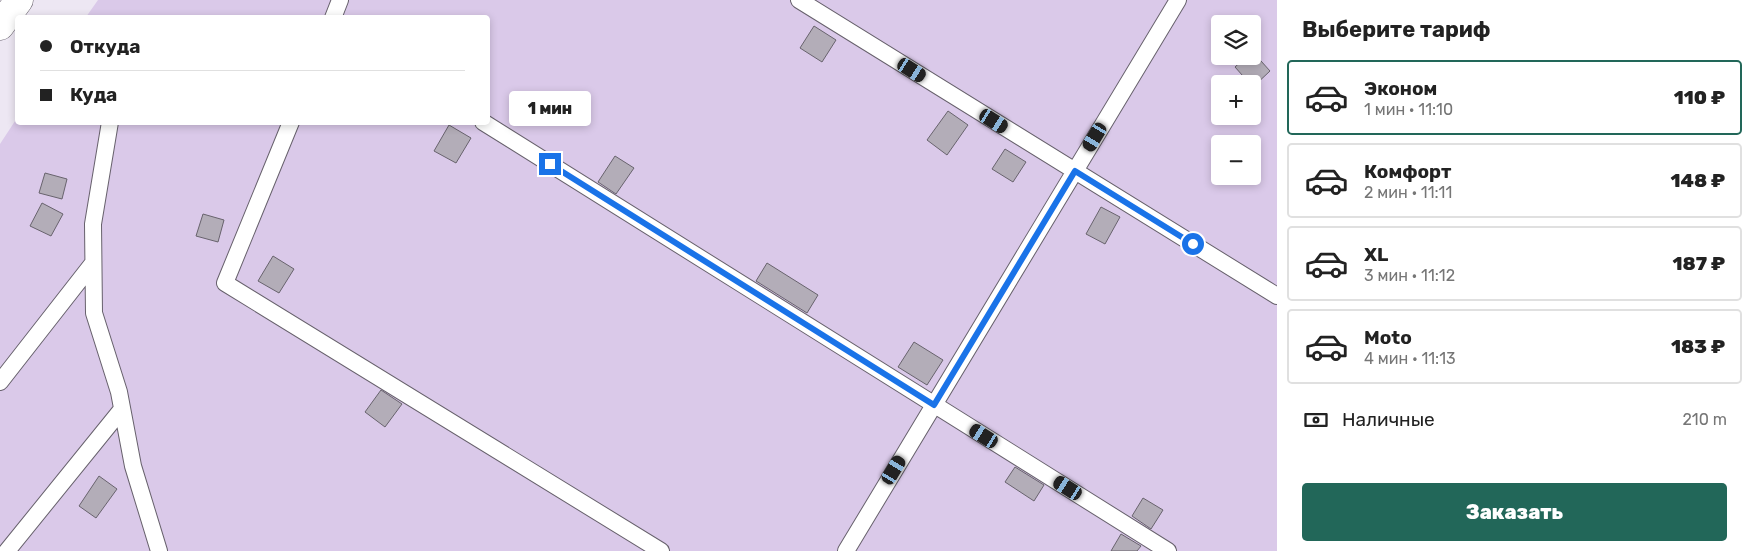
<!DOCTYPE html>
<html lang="ru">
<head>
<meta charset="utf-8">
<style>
  :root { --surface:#fff; --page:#f6f6f6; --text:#222; --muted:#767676; --line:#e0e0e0; --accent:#226759 }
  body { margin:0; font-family:Rubik,sans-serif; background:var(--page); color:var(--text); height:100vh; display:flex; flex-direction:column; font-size:19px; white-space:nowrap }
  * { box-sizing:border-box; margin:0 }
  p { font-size:16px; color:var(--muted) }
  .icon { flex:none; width:28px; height:28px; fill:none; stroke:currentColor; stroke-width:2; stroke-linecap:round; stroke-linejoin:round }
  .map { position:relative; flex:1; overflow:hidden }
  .sheet { display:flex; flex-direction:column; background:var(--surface); width:475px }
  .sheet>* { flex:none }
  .hud { position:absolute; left:15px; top:15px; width:475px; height:110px; border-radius:5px; box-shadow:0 2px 8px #0003; display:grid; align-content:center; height:110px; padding:0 25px; background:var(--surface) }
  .buttons { position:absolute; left:1211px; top:15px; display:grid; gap:10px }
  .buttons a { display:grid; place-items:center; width:50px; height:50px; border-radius:5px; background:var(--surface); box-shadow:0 2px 8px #0003; font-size:25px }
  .end { position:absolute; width:22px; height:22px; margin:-11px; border:6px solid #1a73e8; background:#fff; box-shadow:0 0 0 2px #fff }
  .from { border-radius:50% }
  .bubble { position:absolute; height:35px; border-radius:5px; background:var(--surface); box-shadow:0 2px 8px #0003; font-size:16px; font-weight:800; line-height:35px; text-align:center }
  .car { position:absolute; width:15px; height:30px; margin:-15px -8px; border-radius:6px; box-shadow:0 0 4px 1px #0007; background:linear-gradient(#222 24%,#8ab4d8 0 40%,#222 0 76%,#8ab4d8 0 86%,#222 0) }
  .hud b { display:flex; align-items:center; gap:18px; height:48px; font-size:19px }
  .hud b+b { border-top:1px solid var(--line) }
  .hud i { width:12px; height:12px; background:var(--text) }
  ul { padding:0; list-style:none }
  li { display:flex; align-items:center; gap:15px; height:75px; margin:0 10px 8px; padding:0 15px; border:2px solid var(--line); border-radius:5px }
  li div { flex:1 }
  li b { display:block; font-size:19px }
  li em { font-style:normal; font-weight:800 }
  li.on { border-color:var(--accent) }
  li>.icon { width:45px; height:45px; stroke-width:1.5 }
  h2 { padding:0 25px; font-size:22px; line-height:60px }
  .pay { display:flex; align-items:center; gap:12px; height:55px; padding:0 25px; font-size:19px }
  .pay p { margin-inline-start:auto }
  .button { display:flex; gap:10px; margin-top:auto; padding:10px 25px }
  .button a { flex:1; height:58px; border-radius:5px; background:var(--accent); color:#fff; font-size:20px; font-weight:800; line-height:58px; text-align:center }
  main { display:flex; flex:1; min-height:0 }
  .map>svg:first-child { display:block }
  .green { fill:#dac9e9; fill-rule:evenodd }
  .building { fill:#b3adb8; stroke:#68636d }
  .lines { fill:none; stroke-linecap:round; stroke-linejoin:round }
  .lane-casing { stroke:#67616c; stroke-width:18 }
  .secondary-casing { stroke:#67616c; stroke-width:29 }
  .lane { stroke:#fff; stroke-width:16 }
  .secondary { stroke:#fff; stroke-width:28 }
  .route { stroke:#1a73e8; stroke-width:6 }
</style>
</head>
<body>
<main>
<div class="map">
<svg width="1277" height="551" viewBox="0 0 1277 551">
  <rect width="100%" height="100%" fill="#ede7f3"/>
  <!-- green -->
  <path class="green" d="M 98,0 L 1277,0 L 1277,551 L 0,551 L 0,144 L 17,118 L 18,122 L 488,122 L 488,18 L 86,17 ZM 1220,24 L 1252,24 L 1252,56 L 1220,56 ZM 1220,84 L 1252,84 L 1252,116 L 1220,116 ZM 1220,144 L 1252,144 L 1252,176 L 1220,176 Z"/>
  <!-- building -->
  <path class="building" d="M 814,26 L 836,40 L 822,62 L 800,48 Z
    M 1252,51 L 1270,71 L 1253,87 L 1252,84 L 1250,84 L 1235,67 L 1247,56 L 1252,56 Z
    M 948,111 L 968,125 L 947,155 L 927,140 Z
    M 449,125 L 471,138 L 456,163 L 434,151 Z
    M 1005,149 L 1026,162 L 1013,182 L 992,169 Z
    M 615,156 L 634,168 L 616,194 L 598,182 Z
    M 45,173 L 67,179 L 62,199 L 39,193 Z
    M 42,203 L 63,214 L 51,236 L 30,226 Z
    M 1101,207 L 1120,217 L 1105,244 L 1086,234 Z
    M 203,214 L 224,220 L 218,242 L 196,236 Z
    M 273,256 L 294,269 L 279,293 L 258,281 Z
    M 767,263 L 818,295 L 807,313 L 756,281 Z
    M 914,342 L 943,360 L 927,385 L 898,367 Z
    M 381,390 L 402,404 L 385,427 L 365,412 Z
    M 1015,467 L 1044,485 L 1034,501 L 1005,482 Z
    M 99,476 L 117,489 L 96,518 L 79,506 Z
    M 1143,498 L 1163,510 L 1151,529 L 1132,516 Z
    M 1121,534 L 1141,546 L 1137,551 L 1111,551 Z"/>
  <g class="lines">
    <!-- lane casing -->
    <g class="lane-casing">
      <path id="lane" d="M 799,0 L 1277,296
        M 333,18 L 340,0
        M 110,122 L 93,224 L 94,313 L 119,392 L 133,466 L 159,551
        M 291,122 L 225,283 L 661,551
        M 483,122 L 1168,551
        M 0,382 L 93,263
        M 7,551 L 122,409
        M 846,551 L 1178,0"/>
    </g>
    <!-- secondary casing -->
    <g class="secondary-casing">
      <path id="secondary" d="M 0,26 L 19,0"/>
    </g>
    <!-- lane -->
    <use href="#lane" class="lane"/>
    <!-- secondary -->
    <use href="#secondary" class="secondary"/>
  </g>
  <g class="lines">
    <!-- route -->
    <path class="route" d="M 550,164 L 934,405 L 1075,171 L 1193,244"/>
  </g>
</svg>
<div class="buttons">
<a><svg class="icon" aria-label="layers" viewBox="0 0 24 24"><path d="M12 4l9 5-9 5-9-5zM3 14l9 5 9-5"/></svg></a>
<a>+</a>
<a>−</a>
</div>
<i class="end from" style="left:1193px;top:244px"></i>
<i class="end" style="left:550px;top:164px"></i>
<div class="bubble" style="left:509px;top:91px;width:82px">1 мин</div>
<i class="car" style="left:912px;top:70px;rotate:122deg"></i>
<i class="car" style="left:994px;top:121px;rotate:122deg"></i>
<i class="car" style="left:1095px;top:137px;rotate:211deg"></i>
<i class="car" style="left:984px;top:436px;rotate:302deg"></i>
<i class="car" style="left:894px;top:470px;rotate:31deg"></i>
<i class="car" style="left:1068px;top:488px;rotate:302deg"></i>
<div class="hud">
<b><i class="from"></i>Откуда</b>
<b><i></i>Куда</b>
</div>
</div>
<section class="sheet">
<h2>Выберите тариф</h2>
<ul>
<li class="on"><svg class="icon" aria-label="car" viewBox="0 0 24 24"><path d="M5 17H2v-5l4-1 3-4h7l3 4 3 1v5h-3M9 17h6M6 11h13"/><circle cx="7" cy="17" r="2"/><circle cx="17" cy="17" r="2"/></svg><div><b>Эконом</b><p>1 мин · 11:10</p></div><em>110 ₽</em></li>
<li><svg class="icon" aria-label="car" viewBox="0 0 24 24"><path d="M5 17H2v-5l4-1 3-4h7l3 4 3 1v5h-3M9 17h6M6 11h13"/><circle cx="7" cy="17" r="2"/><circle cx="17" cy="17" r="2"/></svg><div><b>Комфорт</b><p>2 мин · 11:11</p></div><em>148 ₽</em></li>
<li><svg class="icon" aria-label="car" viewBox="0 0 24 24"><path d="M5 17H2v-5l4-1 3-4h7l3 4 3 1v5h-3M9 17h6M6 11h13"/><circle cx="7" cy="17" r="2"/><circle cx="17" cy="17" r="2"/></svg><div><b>XL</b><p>3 мин · 11:12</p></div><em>187 ₽</em></li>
<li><svg class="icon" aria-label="car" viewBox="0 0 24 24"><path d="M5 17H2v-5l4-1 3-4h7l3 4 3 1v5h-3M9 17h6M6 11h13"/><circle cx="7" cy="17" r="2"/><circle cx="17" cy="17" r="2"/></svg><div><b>Moto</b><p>4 мин · 11:13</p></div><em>183 ₽</em></li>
</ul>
<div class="pay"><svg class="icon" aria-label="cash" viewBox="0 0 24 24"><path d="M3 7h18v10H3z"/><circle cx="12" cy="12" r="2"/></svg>Наличные<p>210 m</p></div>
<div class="button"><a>Заказать</a></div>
</section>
</main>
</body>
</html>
